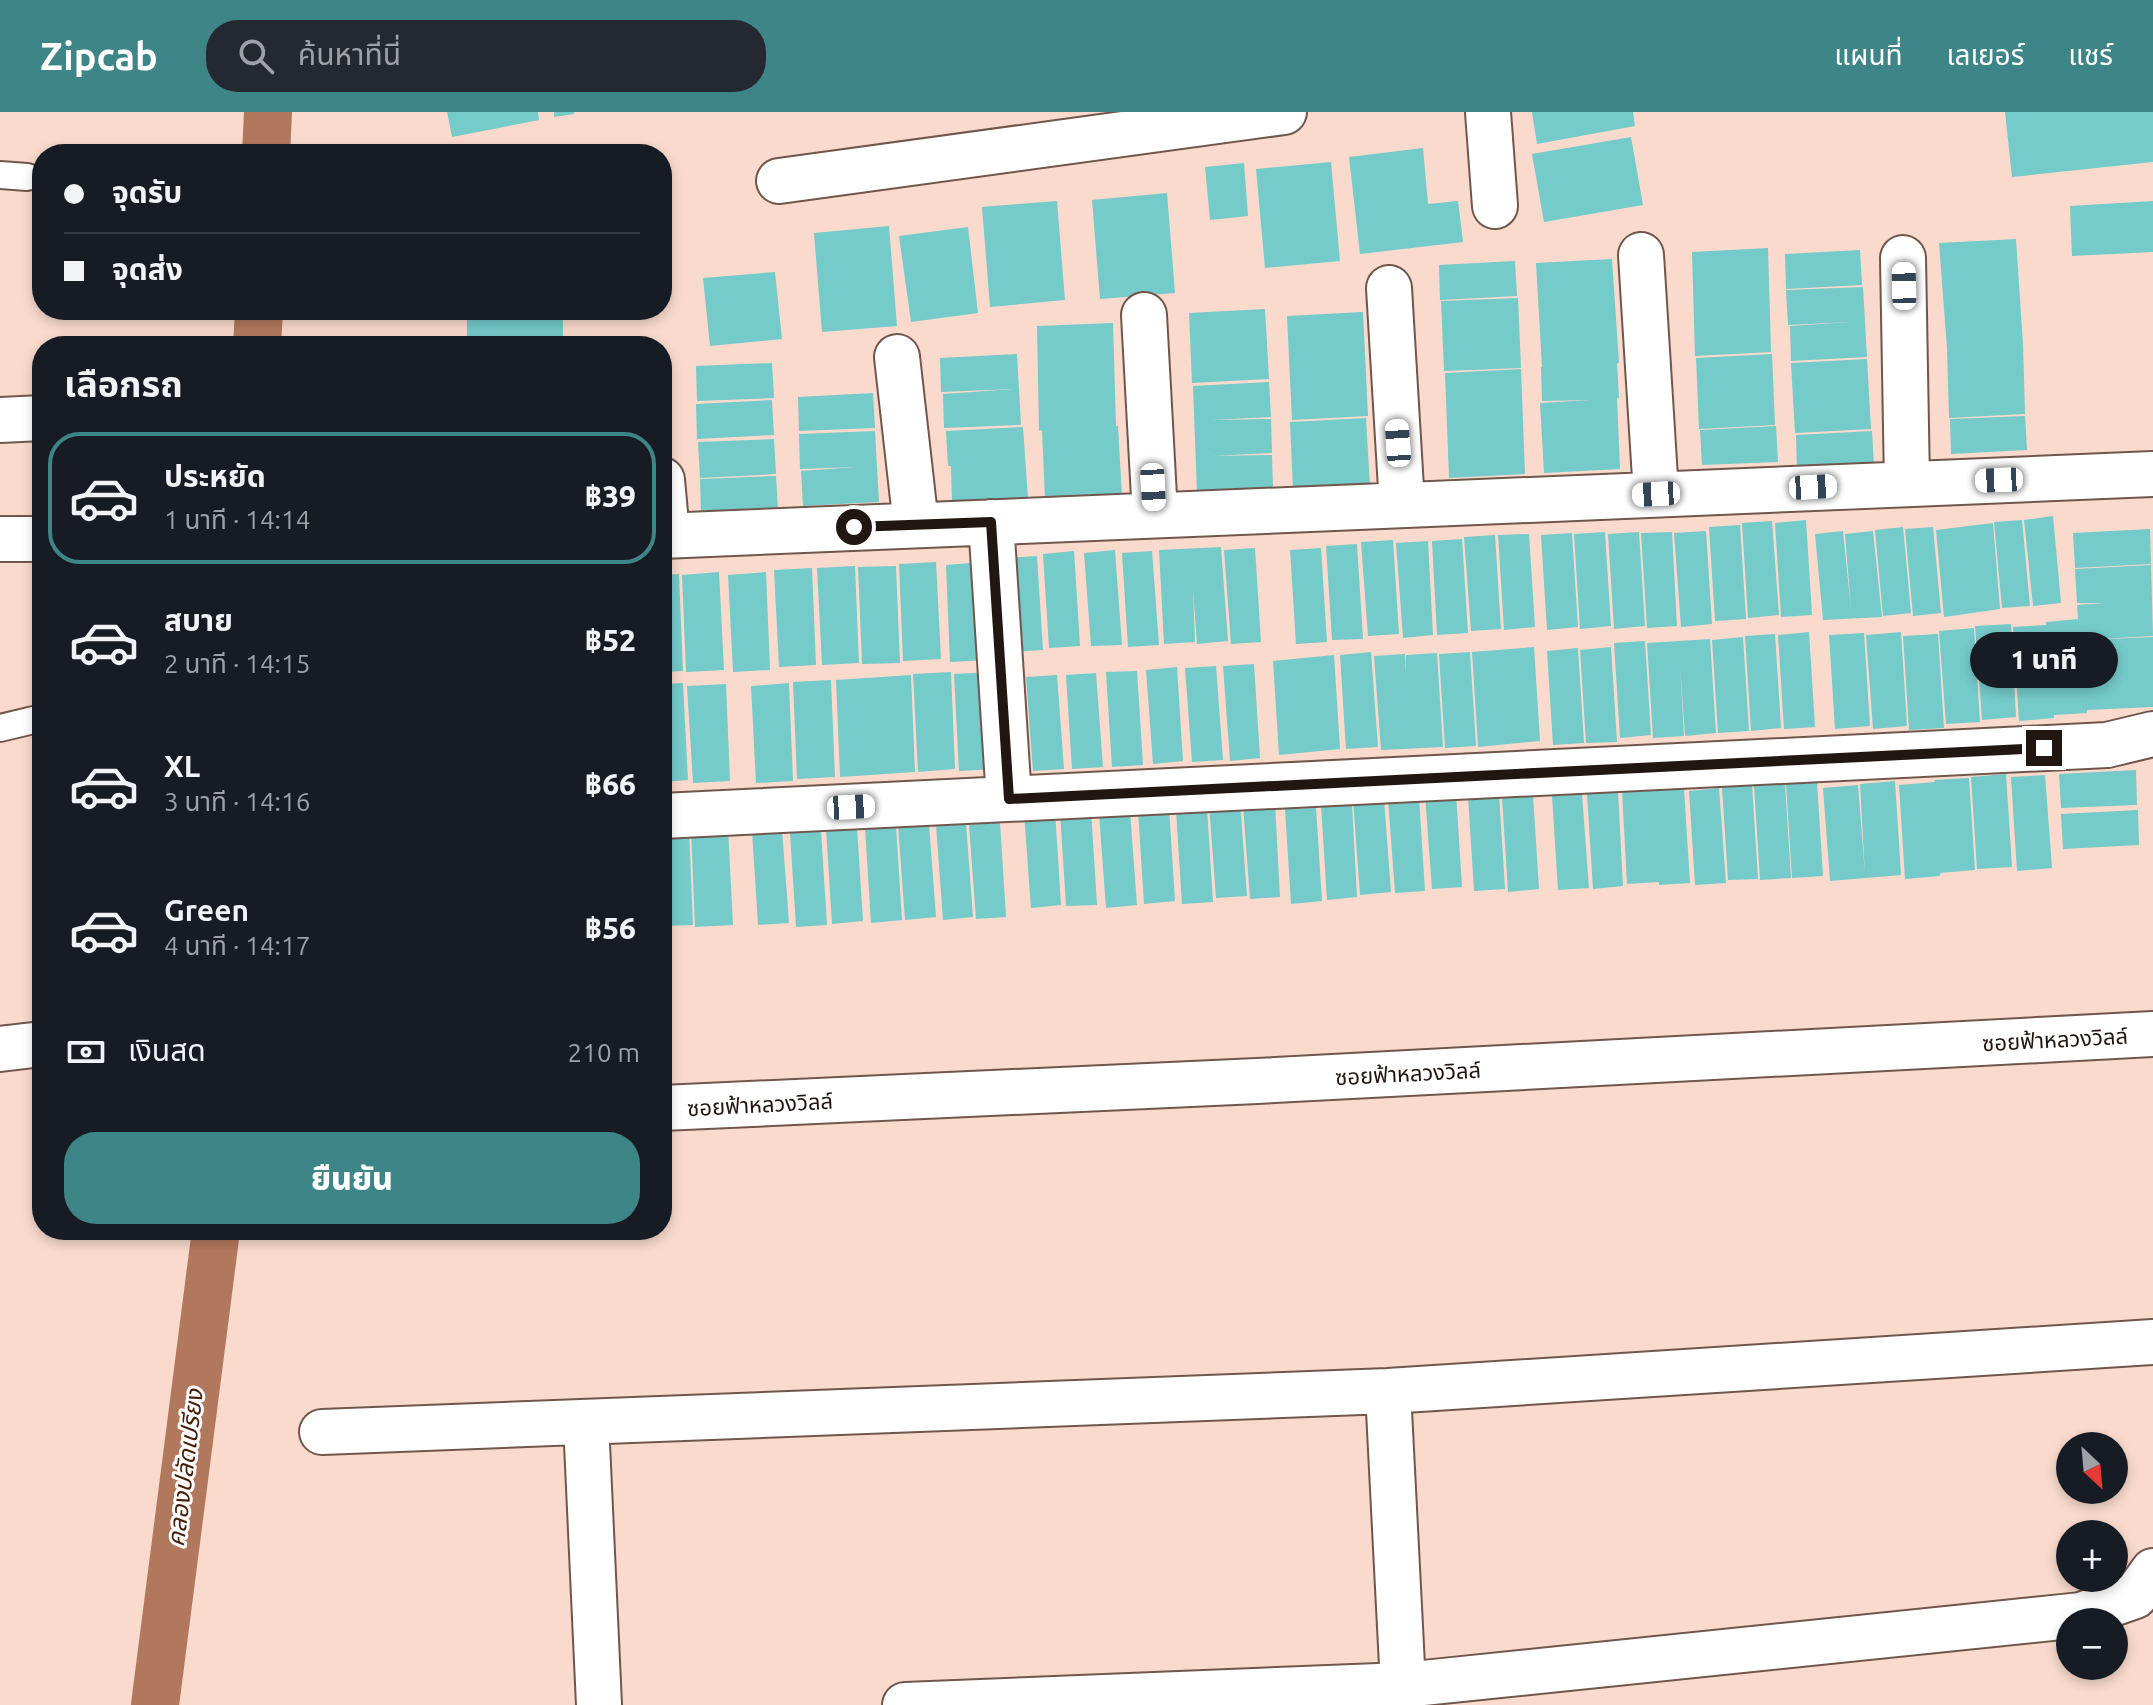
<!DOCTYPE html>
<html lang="th">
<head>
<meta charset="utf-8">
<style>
  :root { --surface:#171b24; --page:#242831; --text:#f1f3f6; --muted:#9ea1a6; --line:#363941; --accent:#3d8586 }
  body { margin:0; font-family:Ubuntu,"Noto Sans Thai",sans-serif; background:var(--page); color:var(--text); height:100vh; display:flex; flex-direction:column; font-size:30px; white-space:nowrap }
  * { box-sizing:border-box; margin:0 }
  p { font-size:26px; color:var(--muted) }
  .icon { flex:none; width:44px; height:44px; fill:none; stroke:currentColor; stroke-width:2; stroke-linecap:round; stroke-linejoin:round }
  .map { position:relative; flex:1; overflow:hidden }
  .details { position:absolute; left:32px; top:224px; width:640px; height:904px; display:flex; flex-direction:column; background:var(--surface); border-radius:32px; box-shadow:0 4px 12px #0003 }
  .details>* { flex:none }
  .top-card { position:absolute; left:32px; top:32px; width:640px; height:176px; border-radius:32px; box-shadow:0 4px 12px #0003; display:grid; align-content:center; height:176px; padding:0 32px; background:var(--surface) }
  .needle { width:52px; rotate:154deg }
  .controls { position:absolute; left:2056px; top:1320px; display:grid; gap:16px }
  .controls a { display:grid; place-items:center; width:72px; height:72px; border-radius:50%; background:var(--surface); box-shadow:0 4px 12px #0003; font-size:40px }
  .end { position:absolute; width:36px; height:36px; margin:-18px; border:10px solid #211611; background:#fff; box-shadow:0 0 0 4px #fff }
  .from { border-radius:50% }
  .bubble { position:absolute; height:56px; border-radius:28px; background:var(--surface); box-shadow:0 4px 12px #0003; font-size:26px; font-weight:800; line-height:56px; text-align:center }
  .car { position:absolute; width:24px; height:48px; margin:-24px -12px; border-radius:10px; box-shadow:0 0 6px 2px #0007; background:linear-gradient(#fff 24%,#345 0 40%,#fff 0 76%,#345 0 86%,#fff 0) }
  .top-card b { display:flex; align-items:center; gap:28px; height:76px; font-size:30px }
  .top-card b+b { border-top:2px solid var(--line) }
  .top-card i { width:20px; height:20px; background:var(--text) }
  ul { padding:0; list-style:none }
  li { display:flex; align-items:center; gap:24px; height:132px; margin:0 16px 12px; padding:0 16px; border:4px solid transparent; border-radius:32px }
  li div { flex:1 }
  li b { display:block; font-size:30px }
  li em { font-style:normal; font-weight:800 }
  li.active { border-color:var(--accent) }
  li>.icon { width:72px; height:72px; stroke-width:1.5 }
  h2 { padding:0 32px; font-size:36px; line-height:96px }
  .pay { display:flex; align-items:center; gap:20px; height:88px; padding:0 32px; font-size:30px }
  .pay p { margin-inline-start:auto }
  .button { display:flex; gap:16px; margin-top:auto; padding:16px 32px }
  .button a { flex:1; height:92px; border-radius:32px; background:var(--accent); color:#fff; font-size:32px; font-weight:800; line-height:92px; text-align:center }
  header { display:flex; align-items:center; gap:48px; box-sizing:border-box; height:112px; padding:0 40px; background:var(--accent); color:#fff }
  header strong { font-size:38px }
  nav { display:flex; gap:44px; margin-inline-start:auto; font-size:28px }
  .search { width:560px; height:72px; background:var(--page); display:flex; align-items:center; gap:20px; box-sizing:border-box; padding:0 28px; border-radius:32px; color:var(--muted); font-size:30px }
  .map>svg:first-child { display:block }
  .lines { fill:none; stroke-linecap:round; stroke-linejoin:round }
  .canal { stroke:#b2785d; stroke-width:48 }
  .building { fill:#75caca }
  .service-casing { stroke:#71574b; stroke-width:30 }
  .minor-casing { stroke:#71574b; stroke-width:48 }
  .service { stroke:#fff; stroke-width:26 }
  .minor { stroke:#fff; stroke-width:44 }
  .route { stroke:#211611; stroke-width:10 }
  .labels { text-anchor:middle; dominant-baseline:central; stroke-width:6; stroke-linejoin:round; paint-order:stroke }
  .street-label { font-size:22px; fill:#211611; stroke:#fff }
  .water-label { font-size:24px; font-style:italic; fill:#441d09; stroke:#fff }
</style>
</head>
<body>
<header>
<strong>Zipcab</strong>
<div class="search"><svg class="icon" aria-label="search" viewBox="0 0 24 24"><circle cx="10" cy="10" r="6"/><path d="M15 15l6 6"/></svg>ค้นหาที่นี่</div>
<nav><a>แผนที่</a><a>เลเยอร์</a><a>แชร์</a></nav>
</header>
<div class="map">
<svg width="2153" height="1593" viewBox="0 0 2153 1593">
  <rect width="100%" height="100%" fill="#f9dacd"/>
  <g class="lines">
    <!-- canal -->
    <path class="canal" d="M 266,42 L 268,0
      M 257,234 L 259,198
      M 155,1593 L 216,1118"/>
  </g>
  <!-- building -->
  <path class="building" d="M 447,0 L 538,0 L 539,8 L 452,25 Z
    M 554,0 L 574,0 L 574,2 L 554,5 Z
    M 1532,0 L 1633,0 L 1635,14 L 1537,32 Z
    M 2005,0 L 2153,0 L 2153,50 L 2012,65 Z
    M 1631,25 L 1643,93 L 1544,110 L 1532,42 Z
    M 1423,36 L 1428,92 L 1458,89 L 1463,130 L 1360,142 L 1349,45 Z
    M 1331,50 L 1340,149 L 1265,156 L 1256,57 Z
    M 1244,51 L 1248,104 L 1210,108 L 1205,55 Z
    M 1167,81 L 1175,181 L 1100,187 L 1092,88 Z
    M 1057,89 L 1065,188 L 990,195 L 982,95 Z
    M 2153,89 L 2153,140 L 2072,144 L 2070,94 Z
    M 889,114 L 897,214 L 822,220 L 814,121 Z
    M 968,115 L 978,201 L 911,210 L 899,124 Z
    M 2016,127 L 2023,232 L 2025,302 L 1949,306 L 1947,236 L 1939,131 Z
    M 1768,136 L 1771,240 L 1695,244 L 1692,140 Z
    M 1860,138 L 1862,173 L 1786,177 L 1785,142 Z
    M 1612,147 L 1619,251 L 1617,251 L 1619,286 L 1617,286 L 1620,357 L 1544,361 L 1540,291 L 1590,288 L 1542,289 L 1541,255 L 1542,255 L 1536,151 Z
    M 1515,149 L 1517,184 L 1440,188 L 1439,153 Z
    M 775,160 L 782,227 L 710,234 L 703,166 Z
    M 1863,175 L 1867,245 L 1791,249 L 1790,214 L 1851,210 L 1788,213 L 1786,178 Z
    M 1518,186 L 1521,256 L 1444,259 L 1441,189 Z
    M 1265,197 L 1269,267 L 1192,271 L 1189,201 Z
    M 563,198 L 563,234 L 467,234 L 467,200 Z
    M 1363,200 L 1368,304 L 1292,308 L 1287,204 Z
    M 1113,211 L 1116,314 L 1118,314 L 1122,384 L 1045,387 L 1042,318 L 1039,319 L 1037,214 Z
    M 1017,242 L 1021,313 L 944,316 L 943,282 L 1015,277 L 941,280 L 940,246 Z
    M 1772,242 L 1775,313 L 1699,317 L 1696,246 Z
    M 1867,247 L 1871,317 L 1795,321 L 1791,251 Z
    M 772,251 L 774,286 L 697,289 L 696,254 Z
    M 1521,257 L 1525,362 L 1449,366 L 1445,261 Z
    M 1269,270 L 1271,305 L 1210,308 L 1271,307 L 1272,341 L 1211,344 L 1272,343 L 1273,377 L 1197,381 L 1193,274 Z
    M 873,281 L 875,316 L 799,319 L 798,285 Z
    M 772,288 L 774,323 L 697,327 L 696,292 Z
    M 2025,304 L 2027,338 L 1951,342 L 1950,307 Z
    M 1366,306 L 1370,375 L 1293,378 L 1290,310 Z
    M 1776,314 L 1778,350 L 1702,353 L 1700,318 Z
    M 1023,315 L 1028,386 L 952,390 L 951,354 L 948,354 L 946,319 Z
    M 875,319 L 879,390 L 803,394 L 801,359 L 856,355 L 800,357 L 799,322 Z
    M 1872,319 L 1874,354 L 1797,358 L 1796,323 Z
    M 774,327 L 776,362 L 700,366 L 698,330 Z
    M 776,364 L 778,398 L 701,402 L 700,367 Z
    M 2053,404 L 2061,491 L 2033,494 L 2024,408 Z
    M 1806,408 L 1812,503 L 1781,505 L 1775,411 Z
    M 2022,408 L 2030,494 L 2002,496 L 1994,410 Z
    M 1772,409 L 1779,503 L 1748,506 L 1742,411 Z
    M 1993,411 L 2000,497 L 1944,505 L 1936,418 Z
    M 1740,413 L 1746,507 L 1715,509 L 1709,415 Z
    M 1903,415 L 1911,501 L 1883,504 L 1875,418 Z
    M 1933,415 L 1941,501 L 1913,504 L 1905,417 Z
    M 2150,417 L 2151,452 L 2075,456 L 2073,421 Z
    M 1706,419 L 1712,512 L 1681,515 L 1674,421 Z
    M 1843,419 L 1851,497 L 1845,422 L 1873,419 L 1882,505 L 1823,508 L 1815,422 Z
    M 1605,420 L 1611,514 L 1580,517 L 1574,422 Z
    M 1639,420 L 1645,514 L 1614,517 L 1608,422 Z
    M 1672,420 L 1677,514 L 1647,516 L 1641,421 Z
    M 1572,421 L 1578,515 L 1547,518 L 1541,423 Z
    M 1529,422 L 1535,515 L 1504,518 L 1498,423 Z
    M 1495,423 L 1501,517 L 1471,519 L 1464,425 Z
    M 1462,427 L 1468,521 L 1437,523 L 1432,429 Z
    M 1393,428 L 1399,522 L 1368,524 L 1361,430 Z
    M 1428,429 L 1433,523 L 1403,526 L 1396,431 Z
    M 1357,432 L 1363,527 L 1332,528 L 1326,434 Z
    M 1221,435 L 1228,529 L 1197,532 L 1193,477 L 1195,530 L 1164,532 L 1159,438 Z
    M 1255,436 L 1261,530 L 1231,532 L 1224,438 Z
    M 1321,436 L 1327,530 L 1296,532 L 1290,438 Z
    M 1115,438 L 1122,533 L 1091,534 L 1084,441 Z
    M 1074,439 L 1080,534 L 1049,536 L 1043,442 Z
    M 1152,439 L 1159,533 L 1128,535 L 1122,441 Z
    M 1037,444 L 1043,538 L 1012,540 L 1005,446 Z
    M 936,450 L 941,547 L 903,549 L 899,452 Z
    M 983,450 L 988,548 L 950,550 L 946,453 Z
    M 2151,453 L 2153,524 L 2082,528 L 2153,525 L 2153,595 L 2087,598 L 2087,601 L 2054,603 L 2054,606 L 2019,609 L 2013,515 L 2046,513 L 2046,510 L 2078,507 L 2077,493 L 2105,491 L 2077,491 L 2075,457 Z
    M 855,454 L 859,551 L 822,553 L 817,456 Z
    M 896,454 L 900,551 L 862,552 L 858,455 Z
    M 812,456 L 816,553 L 779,555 L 774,458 Z
    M 719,460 L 724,558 L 686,560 L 682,463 Z
    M 766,460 L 770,558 L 733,560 L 728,463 Z
    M 679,462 L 683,559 L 662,560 L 662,463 Z
    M 2011,512 L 2016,605 L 1982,608 L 1975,514 Z
    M 1974,516 L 1980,610 L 1946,612 L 1939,519 Z
    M 1809,520 L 1815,615 L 1784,617 L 1778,523 Z
    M 1901,520 L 1907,614 L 1873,617 L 1866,523 Z
    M 1864,521 L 1870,614 L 1835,617 L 1829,523 Z
    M 1775,522 L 1781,616 L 1751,619 L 1745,524 Z
    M 1938,522 L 1944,616 L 1909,618 L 1903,524 Z
    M 1743,525 L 1749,619 L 1718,621 L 1712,528 Z
    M 1710,527 L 1716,621 L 1685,624 L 1680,554 L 1684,624 L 1653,626 L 1647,531 Z
    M 1645,529 L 1651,623 L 1620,626 L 1614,531 Z
    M 1534,535 L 1540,629 L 1478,635 L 1472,540 Z
    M 1611,535 L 1617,630 L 1586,631 L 1580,538 Z
    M 1578,536 L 1584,631 L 1553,633 L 1547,539 Z
    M 1371,540 L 1378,635 L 1346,637 L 1340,543 Z
    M 1470,540 L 1476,634 L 1445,636 L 1439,542 Z
    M 1437,541 L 1443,635 L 1381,638 L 1374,544 L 1405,542 L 1406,562 L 1406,543 Z
    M 1334,543 L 1340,637 L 1279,643 L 1273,549 Z
    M 1254,552 L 1260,646 L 1230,649 L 1223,554 Z
    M 1216,554 L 1223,648 L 1192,650 L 1185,556 Z
    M 1177,555 L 1183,649 L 1153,652 L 1146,558 Z
    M 1137,559 L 1143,653 L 1112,655 L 1106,560 Z
    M 951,560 L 955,657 L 918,660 L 913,562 Z
    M 992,560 L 996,657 L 959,659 L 954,562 Z
    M 1096,561 L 1103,655 L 1072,657 L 1066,563 Z
    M 911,563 L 915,660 L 840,665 L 836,568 Z
    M 1057,563 L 1064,657 L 1033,659 L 1026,565 Z
    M 831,568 L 835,665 L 797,667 L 793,570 Z
    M 683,571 L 688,668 L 662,670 L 662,572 Z
    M 789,571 L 793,669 L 756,671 L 751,574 Z
    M 726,572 L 730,669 L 693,671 L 687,574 Z
    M 2136,658 L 2137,693 L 2061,696 L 2059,662 Z
    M 2006,662 L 2012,755 L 1977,757 L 1971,665 Z
    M 2045,663 L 2052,756 L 2017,759 L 2011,665 Z
    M 1969,666 L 1975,758 L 1940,761 L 1940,764 L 1905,767 L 1899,673 L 1935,670 L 1934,668 Z
    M 1895,669 L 1901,763 L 1830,769 L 1823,676 L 1858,673 L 1865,762 L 1860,672 Z
    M 1817,670 L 1823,764 L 1792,766 L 1786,671 Z
    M 1785,671 L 1791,766 L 1760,768 L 1754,674 Z
    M 1752,672 L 1758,767 L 1728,768 L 1722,675 Z
    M 1652,676 L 1652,679 L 1684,677 L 1690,771 L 1659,773 L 1659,770 L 1627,772 L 1622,678 Z
    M 1719,676 L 1726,771 L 1695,773 L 1689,679 Z
    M 1618,680 L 1623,774 L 1593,777 L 1587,682 Z
    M 1456,681 L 1462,775 L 1432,777 L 1425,683 Z
    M 1499,682 L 1505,777 L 1474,779 L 1468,685 Z
    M 1582,682 L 1589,776 L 1558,778 L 1552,684 Z
    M 1533,683 L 1539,777 L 1508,780 L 1502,685 Z
    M 1419,685 L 1425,779 L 1395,781 L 1388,687 Z
    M 1384,687 L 1391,780 L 1360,783 L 1353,688 Z
    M 1240,689 L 1247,784 L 1216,786 L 1209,692 Z
    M 1275,691 L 1280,785 L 1250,787 L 1243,693 Z
    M 1352,692 L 1357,785 L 1327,788 L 1321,693 Z
    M 1169,696 L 1175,789 L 1144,792 L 1138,698 Z
    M 1207,696 L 1213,790 L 1182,792 L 1176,698 Z
    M 1316,696 L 1322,789 L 1291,792 L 1285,697 Z
    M 1091,698 L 1097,793 L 1066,794 L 1060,700 Z
    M 2138,698 L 2139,733 L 2063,737 L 2061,702 Z
    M 1055,699 L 1061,793 L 1031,796 L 1024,701 Z
    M 1130,699 L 1137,793 L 1106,796 L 1099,701 Z
    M 1000,710 L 1006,805 L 976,807 L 969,713 Z
    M 966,711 L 973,805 L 943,808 L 936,713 Z
    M 929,712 L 936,805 L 905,808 L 898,713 Z
    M 896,714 L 902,808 L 871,811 L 865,716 Z
    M 689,715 L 693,813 L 662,814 L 662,717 Z
    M 857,715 L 863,809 L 832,812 L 826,717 Z
    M 728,716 L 733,813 L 695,815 L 691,718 Z
    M 782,717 L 789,811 L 758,813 L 752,719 Z
    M 821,719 L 827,813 L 796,815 L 790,721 Z"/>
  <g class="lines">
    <!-- service casing -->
    <g class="service-casing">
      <path id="service" d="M 0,63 L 27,65
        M 0,616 L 42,606"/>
    </g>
    <!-- minor casing -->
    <g class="minor-casing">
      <path id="minor" d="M 1488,0 L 1495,94
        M 779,69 L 1284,0
        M 1641,143 L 1656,382
        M 1903,146 L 1907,371
        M 1389,176 L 1402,393
        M 1144,203 L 1155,403
        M 897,245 L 916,413
        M 0,308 L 42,306
        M 662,368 L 667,423
        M 991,410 L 1009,687
        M 662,424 L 2153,362
        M 0,427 L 42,427
        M 662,704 L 2107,633 L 2153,622
        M 0,937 L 42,932
        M 662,996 L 1257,969 L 2153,922
        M 1388,1279 L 1404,1593
        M 586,1310 L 599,1593
        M 322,1320 L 1388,1279 L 2153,1230
        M 905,1593 L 1404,1573 L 2081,1503 L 2135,1484 L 2153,1459"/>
    </g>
    <!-- service -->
    <use href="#service" class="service"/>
    <!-- minor -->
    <use href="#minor" class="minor"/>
  </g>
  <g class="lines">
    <!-- route -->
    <path class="route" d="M 854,415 L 991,410 L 1009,687 L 2044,636"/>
  </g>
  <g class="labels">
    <!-- street labels -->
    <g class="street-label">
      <text transform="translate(2055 927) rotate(-3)">ซอยฟ้าหลวงวิลล์</text>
      <text transform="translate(1408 961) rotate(-3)">ซอยฟ้าหลวงวิลล์</text>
      <text transform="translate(760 992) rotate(-3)">ซอยฟ้าหลวงวิลล์</text>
    </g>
    <!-- water labels -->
    <g class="water-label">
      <text transform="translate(185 1356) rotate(-83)">คลองปลัดเปรียง</text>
    </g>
  </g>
</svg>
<div class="controls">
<a><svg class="needle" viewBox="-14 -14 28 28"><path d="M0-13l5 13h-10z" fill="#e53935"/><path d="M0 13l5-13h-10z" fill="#9ea1a6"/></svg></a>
<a>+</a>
<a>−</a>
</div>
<i class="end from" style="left:854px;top:415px"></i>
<i class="end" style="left:2044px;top:636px"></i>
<div class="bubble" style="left:1970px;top:520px;width:148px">1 นาที</div>
<i class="car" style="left:1904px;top:174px;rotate:359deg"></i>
<i class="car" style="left:1398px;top:331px;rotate:356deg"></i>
<i class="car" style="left:1999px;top:368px;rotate:268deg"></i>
<i class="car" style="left:1153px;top:375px;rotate:177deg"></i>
<i class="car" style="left:1813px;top:375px;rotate:87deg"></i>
<i class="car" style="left:1656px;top:382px;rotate:267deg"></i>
<i class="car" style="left:851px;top:695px;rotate:87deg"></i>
<div class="top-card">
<b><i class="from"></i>จุดรับ</b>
<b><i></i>จุดส่ง</b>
</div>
<section class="details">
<h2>เลือกรถ</h2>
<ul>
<li class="active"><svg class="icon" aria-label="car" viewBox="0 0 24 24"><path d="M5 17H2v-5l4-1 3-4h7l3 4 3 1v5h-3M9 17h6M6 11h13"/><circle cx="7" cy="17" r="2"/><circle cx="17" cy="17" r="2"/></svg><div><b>ประหยัด</b><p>1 นาที · 14:14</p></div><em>฿39</em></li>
<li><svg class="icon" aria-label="car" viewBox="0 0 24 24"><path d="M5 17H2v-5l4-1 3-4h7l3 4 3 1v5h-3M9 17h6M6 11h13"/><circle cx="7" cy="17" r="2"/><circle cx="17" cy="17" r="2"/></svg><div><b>สบาย</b><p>2 นาที · 14:15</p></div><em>฿52</em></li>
<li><svg class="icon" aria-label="car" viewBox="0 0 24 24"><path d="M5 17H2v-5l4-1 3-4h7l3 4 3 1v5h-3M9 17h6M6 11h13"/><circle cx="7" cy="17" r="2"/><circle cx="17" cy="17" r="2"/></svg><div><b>XL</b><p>3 นาที · 14:16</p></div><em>฿66</em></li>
<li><svg class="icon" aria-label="car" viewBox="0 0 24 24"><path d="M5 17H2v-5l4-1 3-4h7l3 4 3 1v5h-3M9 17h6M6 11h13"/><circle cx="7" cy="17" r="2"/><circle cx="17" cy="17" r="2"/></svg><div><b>Green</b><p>4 นาที · 14:17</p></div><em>฿56</em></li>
</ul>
<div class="pay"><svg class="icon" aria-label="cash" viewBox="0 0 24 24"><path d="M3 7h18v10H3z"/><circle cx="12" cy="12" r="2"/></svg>เงินสด<p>210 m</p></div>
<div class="button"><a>ยืนยัน</a></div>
</section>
</div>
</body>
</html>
